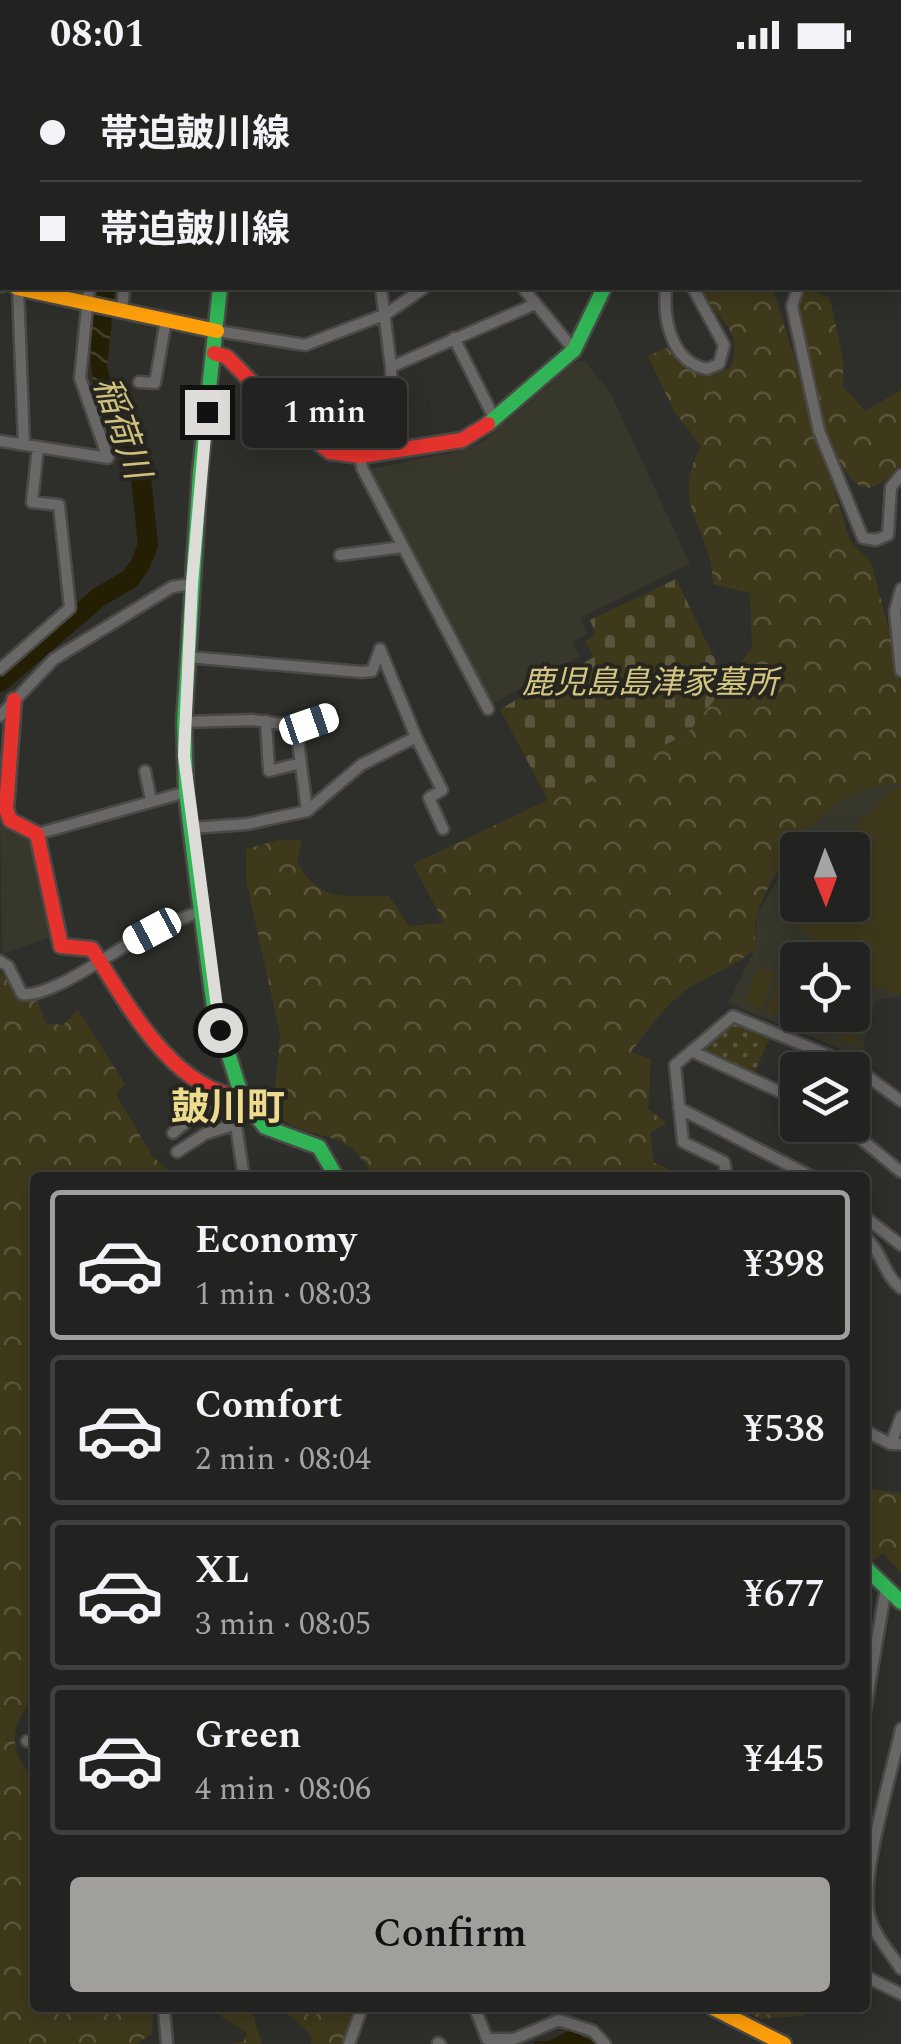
<!DOCTYPE html>
<html lang="en">
<head>
<meta charset="utf-8">
<style>
  :root { --surface:#222220; --page:#2e2f2d; --text:#f1f3f6; --muted:#a2a4a5; --line:#3f3f3e; --accent:#a09f9b }
  body { margin:0; font-family:Spectral,"Noto Sans JP",serif; background:var(--page); color:var(--text); height:100vh; display:flex; flex-direction:column; font-size:38px; white-space:nowrap }
  * { box-sizing:border-box; margin:0 }
  p { font-size:32px; color:var(--muted) }
  .icon { flex:none; width:55px; height:55px; fill:none; stroke:currentColor; stroke-width:2; stroke-linecap:round; stroke-linejoin:round }
  .map { position:relative; flex:1; overflow:hidden }
  .side { position:absolute; left:30px; top:1102px; width:840px; height:840px; display:flex; flex-direction:column; background:var(--surface); border-radius:10px; box-shadow:0 5px 25px #0003,0 0 0 2px var(--line) }
  .side>* { flex:none }
  .banner { position:absolute; left:0px; top:0px; width:902px; height:220px; box-shadow:0 5px 25px #0003,0 0 0 2px var(--line); display:grid; align-content:center; height:220px; padding:0 40px; background:var(--surface) }
  .needle { width:65px; rotate:179deg }
  .fabs { position:absolute; left:780px; top:762px; display:grid; gap:20px }
  .fabs a { display:grid; place-items:center; width:90px; height:90px; border-radius:10px; background:var(--surface); box-shadow:0 5px 25px #0003,0 0 0 2px var(--line); font-size:50px }
  .end { position:absolute; width:45px; height:45px; margin:-22px; border:12px solid #dddcd8; background:#111; box-shadow:0 0 0 5px #111 }
  .from { border-radius:50% }
  .bubble { position:absolute; height:70px; border-radius:10px; background:var(--surface); box-shadow:0 5px 25px #0003,0 0 0 2px var(--line); font-size:32px; font-weight:600; line-height:70px; text-align:center }
  .car { position:absolute; width:30px; height:60px; margin:-30px -15px; border-radius:12px; box-shadow:0 0 8px 2px #0007; background:linear-gradient(#fff 24%,#345 0 40%,#fff 0 76%,#345 0 86%,#fff 0) }
  .banner b { display:flex; align-items:center; gap:35px; height:95px; font-size:38px }
  .banner b+b { border-top:2px solid var(--line) }
  .banner i { width:25px; height:25px; background:var(--text) }
  ul { padding:18px 0 0; list-style:none }
  li { display:flex; align-items:center; gap:30px; height:150px; margin:0 20px 15px; padding:0 20px; border:5px solid var(--line); border-radius:10px }
  li div { flex:1 }
  li b { display:block; font-size:38px }
  li em { font-style:normal; font-weight:600 }
  li.selected { border-color:var(--accent) }
  li>.icon { width:90px; height:90px; stroke-width:1.5 }
  .cta { display:flex; gap:20px; margin-top:auto; padding:20px 40px }
  .cta a { flex:1; height:115px; border-radius:10px; background:var(--accent); color:#111; font-size:40px; font-weight:600; line-height:115px; text-align:center }
  .status { display:flex; justify-content:space-between; align-items:center; height:70px; padding:0 50px; background:var(--surface); direction:ltr }
  .status svg { height:28px; fill:currentColor }
  .map>svg:first-child { display:block }
  .built { fill:#38372b; fill-rule:evenodd }
  .green { fill:#3f391c }
  .forest { fill:url(#forest-crowns) }
  .cemetery { fill:url(#cemetery-stones) }
  .park { fill:url(#park-dots) }
  .water { fill:url(#water-waves) }
  .lines { fill:none; stroke-linecap:round; stroke-linejoin:round }
  .river { stroke:#241f04; stroke-width:20 }
  .street-casing { stroke:#4a4946; stroke-width:15 }
  .fast-casing { stroke:#4a4946; stroke-width:19 }
  .slow-casing { stroke:#4a4946; stroke-width:19 }
  .jam-casing { stroke:#4a4946; stroke-width:19 }
  .street { stroke:#696866; stroke-width:10 }
  .fast { stroke:#30b455; stroke-width:14 }
  .slow { stroke:#ff9f0a; stroke-width:14 }
  .jam { stroke:#e5322d; stroke-width:14 }
  .route { stroke:#dddcd8; stroke-width:12 }
  .labels { text-anchor:middle; dominant-baseline:central; stroke-width:8; stroke-linejoin:round; paint-order:stroke }
  .park-label { font-size:32px; font-style:italic; fill:#d4c681; stroke:#26251f }
  .water-label { font-size:35px; font-style:italic; fill:#d0c27d; stroke:#26251f }
  .quarter-label { font-size:38px; font-weight:bold; fill:#eddc8e; stroke:#26251f }
</style>
</head>
<body>
<div class="status"><b>08:01</b><svg viewBox="0 0 49 12"><path d="M0 12V9h3v3zM5 12V6h3v6zM10 12V3h3v9zM15 12V0h3v12zM26 1h20v11H26zM47 4h2v5h-2z"/></svg></div>
<div class="map">
<svg width="901" height="1974" viewBox="0 0 901 1974">
  <defs>
    <pattern id="forest-crowns" width="20" height="18" patternUnits="userSpaceOnUse" patternTransform="scale(2.5)"><rect width="20" height="18" fill="#3f391c"/><path d="M2 6a3 3 0 1 1 6 0M12 15a3 3 0 1 1 6 0" fill="none" stroke="#5a553c"/></pattern>
    <pattern id="cemetery-stones" width="16" height="16" patternUnits="userSpaceOnUse" patternTransform="scale(2.5)"><rect width="16" height="16" fill="#3f391c"/><path d="M2 7V4a2 2 0 0 1 4 0v3zM10 15v-3a2 2 0 0 1 4 0v3z" fill="#5a553c"/></pattern>
    <pattern id="park-dots" width="8" height="8" patternUnits="userSpaceOnUse" patternTransform="scale(2.5)"><rect width="8" height="8" fill="#3f391c"/><path d="M2 2h.1M6 6h.1" fill="none" stroke="#5a553c" stroke-width="1.8" stroke-linecap="round"/></pattern>
    <pattern id="water-waves" width="16" height="10" patternUnits="userSpaceOnUse" patternTransform="scale(2.5)"><rect width="16" height="10" fill="#241f04"/><path d="M0 5q4-4 8 0t8 0" fill="none" stroke="#433f28"/></pattern>
  </defs>
  <rect width="100%" height="100%" fill="#2e2e2a"/>
  <!-- built -->
  <path class="built" d="M 577,291 L 585,291 L 611,324 L 690,494 L 580,548 L 587,564 L 573,572 L 580,587 L 490,635 L 366,400 L 459,381 L 482,372 Z
    M 878,712 L 901,714 L 901,927 L 877,929 L 865,957 L 864,988 L 728,933 L 755,879 L 757,843 L 813,753 L 844,727 ZM 798,780 L 852,780 L 852,835 L 798,835 ZM 798,890 L 852,890 L 852,945 L 798,945 Z
    M 0,747 L 5,755 L 27,761 L 32,768 L 51,867 L 2,884 Z"/>
  <!-- green -->
  <path class="green" d="M 901,718 L 901,925 L 853,907 L 852,890 L 832,890 L 782,839 L 797,822 L 798,835 L 852,835 L 852,780 L 834,780 L 889,721 Z
    M 758,897 L 775,904 L 761,939 L 744,932 Z
    M 780,906 L 797,912 L 783,948 L 766,941 Z
    M 853,932 L 868,939 L 854,974 L 837,967 L 846,945 L 852,945 Z"/>
  <!-- forest -->
  <path class="forest" d="M 704,218 L 770,218 L 774,222 L 850,471 L 871,492 L 889,560 L 901,616 L 901,714 C 836,708 781,785 758,840 C 754,851 755,867 755,879 C 735,896 714,903 692,916 C 666,933 649,958 631,982 L 651,989 L 648,1039 L 667,1053 L 650,1063 L 654,1093 L 666,1097 L 669,1107 L 373,1107 C 345,1050 310,1077 273,1042 L 280,964 L 246,810 L 246,779 L 278,770 L 302,770 L 297,791 C 319,834 345,825 389,826 L 409,856 L 444,853 L 413,794 L 687,664 L 752,578 L 750,523 L 713,514 C 712,457 668,437 701,376 L 674,341 L 648,286 L 667,278 C 686,300 704,313 731,297 C 742,262 725,254 704,229 Z
    M 807,218 L 830,228 L 843,289 L 843,317 L 865,341 L 901,320 L 901,398 C 891,404 879,417 868,418 C 834,418 796,278 796,247 C 796,238 803,226 807,218 Z
    M 0,902 L 21,928 L 38,931 L 45,953 L 63,955 L 78,940 L 125,1014 L 116,1024 L 152,1086 L 176,1107 L 35,1108 L 35,1629 C 8,1654 8,1683 35,1710 L 35,1938 L 153,1938 L 152,1964 L 136,1974 L 0,1974 Z
    M 865,1418 L 901,1423 L 901,1503 L 883,1483 L 870,1493 L 865,1487 Z
    M 219,1938 L 251,1938 L 262,1974 L 232,1974 L 244,1971 L 247,1963 L 222,1947 Z
    M 281,1938 L 356,1938 L 341,1974 L 311,1974 L 311,1965 Z
    M 743,1938 L 812,1938 L 804,1946 L 759,1949 Z"/>
  <!-- cemetery -->
  <path class="cemetery" d="M 676,509 L 727,614 L 687,664 L 549,732 L 500,639 L 594,587 L 585,571 L 596,564 L 590,550 Z"/>
  <!-- park -->
  <path class="park" d="M 742,954 L 770,966 L 754,1004 L 706,983 L 706,974 L 729,955 Z"/>
  <!-- water -->
  <path class="water" d="M 98,218 L 115,218 L 107,298 L 129,365 L 111,371 C 86,306 87,285 98,218 Z
    M 571,1960 L 599,1974 L 534,1974 L 534,1971 L 548,1971 Z"/>
  <g class="lines">
    <!-- river -->
    <path class="river" d="M 0,612 L 99,527 L 130,509 L 140,495 L 148,475 L 140,397 L 112,346"/>
    <!-- street casing -->
    <g class="street-casing">
      <path id="street" d="M 129,0 L 129,2
        M 428,0 L 429,2
        M 501,0 L 502,2
        M 669,0 L 669,2
        M 343,2 L 343,0
        M 0,81 L 2,81
        M 900,112 L 901,112
        M 18,218 L 24,374
        M 381,218 L 391,297 L 392,382
        M 523,218 L 574,280
        M 666,218 C 663,249 671,292 707,299 L 719,294 L 724,275 L 693,218
        M 798,218 L 792,236 L 819,361 L 863,468 L 876,470 L 888,465 L 891,417 L 901,405
        M 122,241 L 124,218
        M 217,261 L 305,275 L 386,244 L 424,218
        M 454,268 L 495,350
        M 391,297 L 535,234
        M 139,312 L 155,313 L 166,250
        M 0,371 L 108,388 L 80,308 L 89,218
        M 360,386 L 362,398 L 488,639
        M 340,485 L 403,477
        M 901,519 L 895,541 L 901,601
        M 188,587 L 362,602 L 372,601 L 380,580
        M 0,599 L 70,538 L 59,435 L 32,432 L 38,377
        M 0,646 L 54,589 L 172,517 L 191,514
        M 266,651 L 269,701 L 301,693
        M 184,652 L 252,650 L 296,656 L 307,741
        M 296,656 L 329,647
        M 416,667 L 442,720 L 429,728 L 443,759
        M 145,701 L 151,730
        M 191,758 L 247,754 L 307,741 L 361,695 L 416,667 L 380,579
        M 37,764 L 186,722
        M 0,891 L 8,896 L 22,924 C 52,928 119,877 149,862 C 166,854 184,848 201,841
        M 691,981 L 798,1030
        M 232,1029 L 244,1108
        M 679,1038 L 814,1108
        M 844,1055 L 901,1102
        M 173,1063 L 218,1026
        M 177,1082 L 205,1064 L 236,1054
        M 727,1108 L 724,1092 L 683,1072 L 675,995 L 733,946 L 852,995 L 901,1031
        M 865,1147 L 901,1175
        M 865,1167 C 883,1182 882,1203 901,1218
        M 865,1361 L 891,1374 L 901,1374
        M 891,1374 L 901,1347
        M 865,1641 L 886,1517
        M 901,1659 C 892,1702 860,1806 869,1845 C 874,1865 890,1882 901,1899
        M 27,1671 L 35,1672
        M 865,1906 L 901,1924
        M 164,1938 L 167,1974
        M 475,1938 L 487,1969 L 510,1969
        M 438,1973 L 440,1974
        M 349,1974 L 362,1938
        M 502,1974 L 559,1950 L 593,1961 L 605,1974"/>
    </g>
    <!-- fast casing -->
    <g class="fast-casing">
      <path id="fast" d="M 236,0 L 236,2
        M 0,213 L 2,214
        M 220,218 L 200,401 L 184,652 L 186,722 L 197,811 L 214,938 L 242,1027 L 265,1057 L 319,1077 L 337,1108
        M 488,354 L 574,280 L 604,218
        M 865,1497 L 901,1532"/>
    </g>
    <!-- slow casing -->
    <g class="slow-casing">
      <path id="slow" d="M 409,2 L 416,0
        M 17,218 L 217,261
        M 713,1938 L 784,1974"/>
    </g>
    <!-- jam casing -->
    <g class="jam-casing">
      <path id="jam" d="M 214,283 L 227,287 L 287,348 L 330,382 L 360,386 L 462,370 L 488,354
        M 14,630 L 6,739 L 10,750 L 37,764 L 61,876 L 92,879 C 126,932 173,1021 242,1027"/>
    </g>
    <!-- street -->
    <use href="#street" class="street"/>
    <!-- fast -->
    <use href="#fast" class="fast"/>
    <!-- slow -->
    <use href="#slow" class="slow"/>
    <!-- jam -->
    <use href="#jam" class="jam"/>
  </g>
  <g class="lines">
    <!-- route -->
    <path class="route" d="M 207,342 L 192,514 L 184,686 L 220,960"/>
  </g>
  <g class="labels">
    <!-- park labels -->
    <g class="park-label">
      <text x="650" y="613">鹿児島島津家墓所</text>
    </g>
    <!-- water labels -->
    <g class="water-label">
      <text transform="translate(121 358) rotate(71)">稲荷川</text>
    </g>
    <!-- quarter labels -->
    <g class="quarter-label">
      <text x="228" y="1039">皷川町</text>
    </g>
  </g>
</svg>
<div class="fabs">
<a><svg class="needle" viewBox="-14 -14 28 28"><path d="M0-13l5 13h-10z" fill="#e53935"/><path d="M0 13l5-13h-10z" fill="#a2a4a5"/></svg></a>
<a><svg class="icon" aria-label="locate" viewBox="0 0 24 24"><circle cx="12" cy="12" r="6"/><path d="M12 2v4M12 18v4M2 12h4M18 12h4"/></svg></a>
<a><svg class="icon" aria-label="layers" viewBox="0 0 24 24"><path d="M12 4l9 5-9 5-9-5zM3 14l9 5 9-5"/></svg></a>
</div>
<i class="end from" style="left:220px;top:960px"></i>
<i class="end" style="left:207px;top:342px"></i>
<div class="bubble" style="left:242px;top:308px;width:165px">1 min</div>
<i class="car" style="left:309px;top:654px;rotate:71deg"></i>
<i class="car" style="left:152px;top:861px;rotate:242deg"></i>
<div class="banner">
<b><i class="from"></i>帯迫皷川線</b>
<b><i></i>帯迫皷川線</b>
</div>
<section class="side">
<ul>
<li class="selected"><svg class="icon" aria-label="car" viewBox="0 0 24 24"><path d="M5 17H2v-5l4-1 3-4h7l3 4 3 1v5h-3M9 17h6M6 11h13"/><circle cx="7" cy="17" r="2"/><circle cx="17" cy="17" r="2"/></svg><div><b>Economy</b><p>1 min · 08:03</p></div><em>¥398</em></li>
<li><svg class="icon" aria-label="car" viewBox="0 0 24 24"><path d="M5 17H2v-5l4-1 3-4h7l3 4 3 1v5h-3M9 17h6M6 11h13"/><circle cx="7" cy="17" r="2"/><circle cx="17" cy="17" r="2"/></svg><div><b>Comfort</b><p>2 min · 08:04</p></div><em>¥538</em></li>
<li><svg class="icon" aria-label="car" viewBox="0 0 24 24"><path d="M5 17H2v-5l4-1 3-4h7l3 4 3 1v5h-3M9 17h6M6 11h13"/><circle cx="7" cy="17" r="2"/><circle cx="17" cy="17" r="2"/></svg><div><b>XL</b><p>3 min · 08:05</p></div><em>¥677</em></li>
<li><svg class="icon" aria-label="car" viewBox="0 0 24 24"><path d="M5 17H2v-5l4-1 3-4h7l3 4 3 1v5h-3M9 17h6M6 11h13"/><circle cx="7" cy="17" r="2"/><circle cx="17" cy="17" r="2"/></svg><div><b>Green</b><p>4 min · 08:06</p></div><em>¥445</em></li>
</ul>
<div class="cta"><a>Confirm</a></div>
</section>
</div>
</body>
</html>
